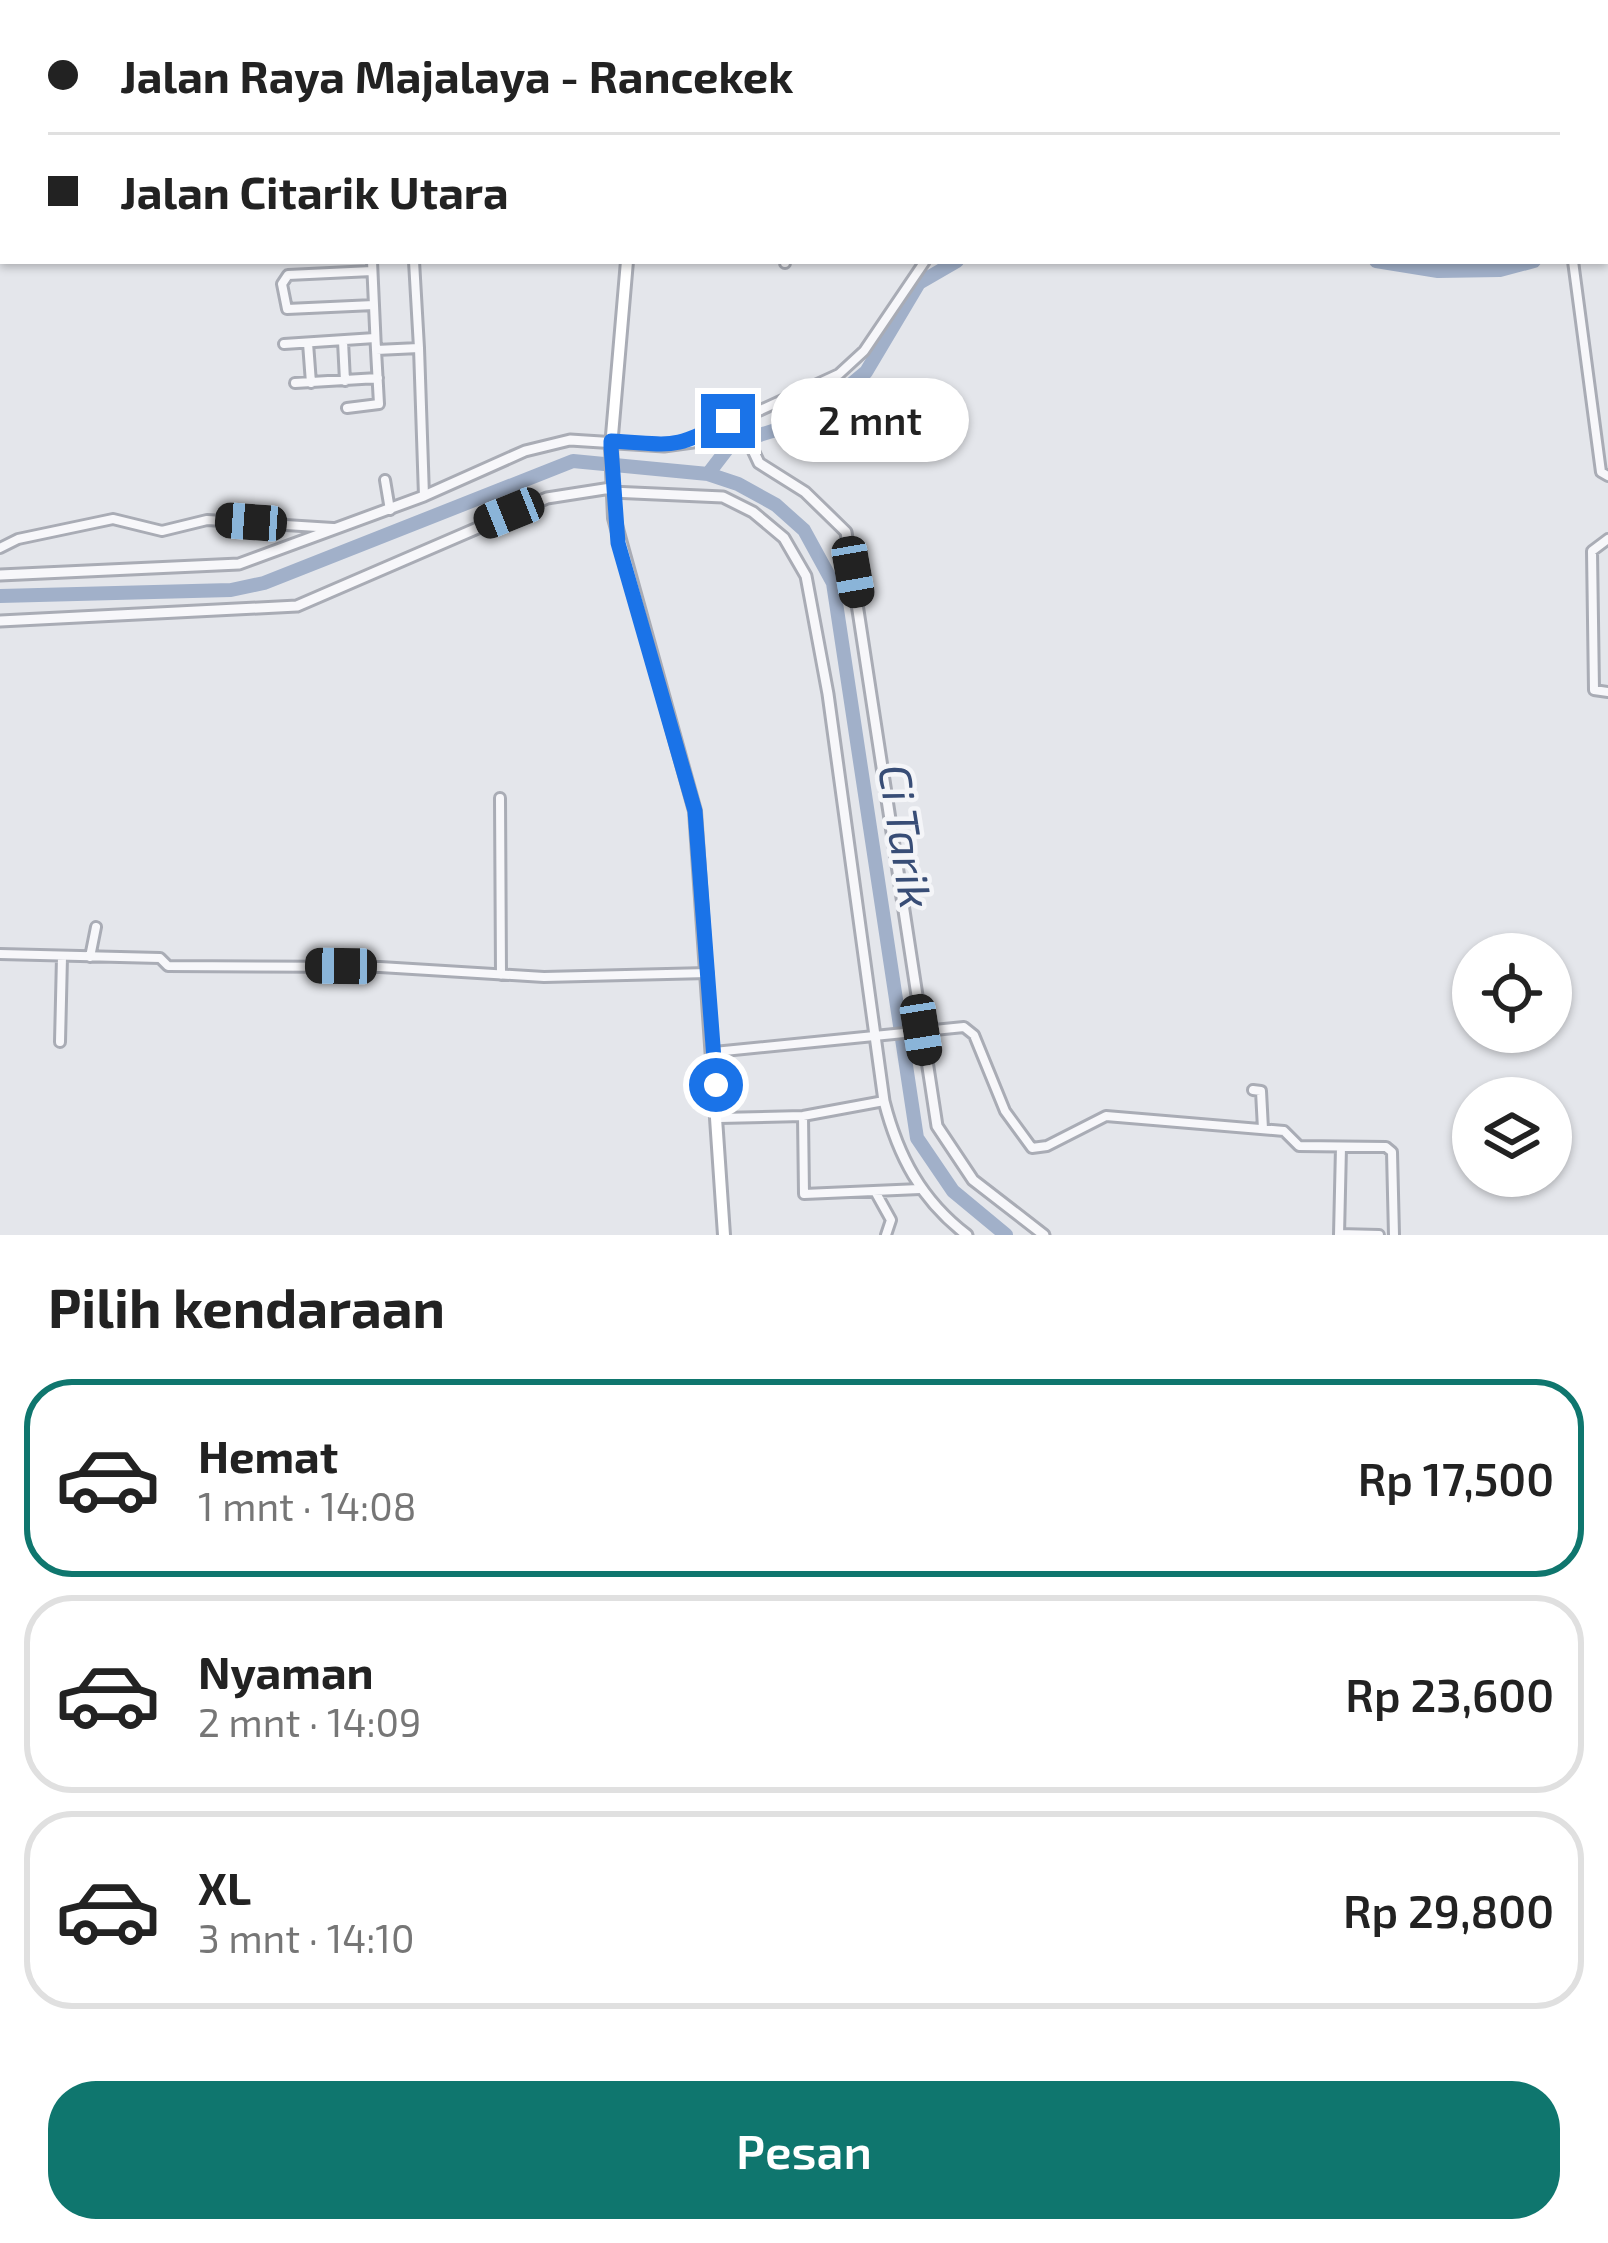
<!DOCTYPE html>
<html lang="id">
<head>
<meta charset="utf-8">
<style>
  :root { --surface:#fff; --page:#f2f2f2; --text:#222; --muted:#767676; --line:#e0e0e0; --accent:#0f766e }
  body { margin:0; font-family:"Exo 2",sans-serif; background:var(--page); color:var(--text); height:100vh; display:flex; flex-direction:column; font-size:45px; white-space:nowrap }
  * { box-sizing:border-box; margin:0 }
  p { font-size:39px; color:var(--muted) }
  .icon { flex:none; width:66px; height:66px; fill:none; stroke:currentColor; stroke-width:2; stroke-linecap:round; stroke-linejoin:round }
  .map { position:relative; height:1235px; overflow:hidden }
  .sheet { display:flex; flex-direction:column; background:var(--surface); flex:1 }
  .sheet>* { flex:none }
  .hud { position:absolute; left:0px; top:0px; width:1608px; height:264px; box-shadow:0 3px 9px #0004; display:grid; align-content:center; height:264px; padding:0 48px; background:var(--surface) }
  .controls { position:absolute; left:1452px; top:933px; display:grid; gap:24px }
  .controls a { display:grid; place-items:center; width:120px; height:120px; border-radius:50%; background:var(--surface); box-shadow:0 3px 9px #0004; font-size:60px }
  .end { position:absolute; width:54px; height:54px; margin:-27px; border:15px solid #1a73e8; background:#fff; box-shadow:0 0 0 6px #fff }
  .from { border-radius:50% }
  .bubble { position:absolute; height:84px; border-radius:42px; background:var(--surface); box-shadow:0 3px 9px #0004; font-size:39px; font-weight:600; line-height:84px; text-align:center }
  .car { position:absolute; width:36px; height:72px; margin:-36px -18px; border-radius:15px; box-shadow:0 0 9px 3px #0007; background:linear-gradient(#222 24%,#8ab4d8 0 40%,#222 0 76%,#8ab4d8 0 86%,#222 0) }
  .hud b { display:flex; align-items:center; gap:42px; height:114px; font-size:45px }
  .hud b+b { border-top:3px solid var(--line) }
  .hud i { width:30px; height:30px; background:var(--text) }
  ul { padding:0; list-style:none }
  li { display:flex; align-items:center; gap:36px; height:198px; margin:0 24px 18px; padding:0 24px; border:6px solid var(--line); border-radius:48px }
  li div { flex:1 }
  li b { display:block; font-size:45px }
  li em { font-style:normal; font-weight:600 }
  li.active { border-color:var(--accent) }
  li>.icon { width:108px; height:108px; stroke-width:1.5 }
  h2 { padding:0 48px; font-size:54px; line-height:144px }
  .action { display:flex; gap:24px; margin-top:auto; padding:24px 48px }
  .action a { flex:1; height:138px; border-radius:48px; background:var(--accent); color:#fff; font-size:48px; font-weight:600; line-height:138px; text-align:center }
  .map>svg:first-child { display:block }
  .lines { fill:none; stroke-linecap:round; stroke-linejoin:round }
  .canal { stroke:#a1b0c9; stroke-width:8 }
  .river { stroke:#a1b0c9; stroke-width:14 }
  .minor-casing { stroke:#a9acb5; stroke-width:14 }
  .tertiary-casing { stroke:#a9acb5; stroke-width:15 }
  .secondary-casing { stroke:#a9acb5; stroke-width:16 }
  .minor { stroke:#f7f7fa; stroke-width:8 }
  .tertiary { stroke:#f7f7fa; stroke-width:9 }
  .secondary { stroke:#fff; stroke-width:10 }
  .route { stroke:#1a73e8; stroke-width:15 }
  .labels { text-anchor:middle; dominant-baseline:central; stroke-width:9; stroke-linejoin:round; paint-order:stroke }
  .water-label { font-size:45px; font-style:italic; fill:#384d76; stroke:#f4f5f8 }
</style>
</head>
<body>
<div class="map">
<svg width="1608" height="1235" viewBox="0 0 1608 1235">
  <rect width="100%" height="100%" fill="#e4e6eb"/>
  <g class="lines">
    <!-- canal -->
    <path class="canal" d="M 1266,3 L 1267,0"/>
    <!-- river -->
    <path class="river" d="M 1367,3 L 1371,0
      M 1605,241 L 1608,240
      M 1376,261 L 1438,271 L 1439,261
      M 1438,271 L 1500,270 L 1534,261
      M 708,474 L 731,444 L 782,428 L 830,402 L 866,372 L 919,283 L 957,261
      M 0,596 L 231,590 L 264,583 L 573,461 L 708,474 L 738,484 L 776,505 L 804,530 L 833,583 L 917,1138 L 953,1191 L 1006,1235"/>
    <!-- minor casing -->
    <g class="minor-casing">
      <path id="minor" d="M 1555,0 L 1579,3
        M 1161,3 L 1161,0
        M 1255,3 L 1256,0
        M 1286,3 L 1288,0
        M 1605,4 L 1607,0
        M 372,261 L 376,350 L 419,348 L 414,261
        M 785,261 L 785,263
        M 1573,261 L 1601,472 L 1608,476
        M 372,271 L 288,275 L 282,284 L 287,309 L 374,305
        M 343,341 L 345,381
        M 308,343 L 311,383
        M 284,344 L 375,338
        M 419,348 L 424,496
        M 295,383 L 378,378
        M 347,408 L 379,404 L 376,350
        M 739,420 L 839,374 L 864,351 L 925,261
        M 385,480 L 390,510
        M 1608,539 L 1592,551 L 1594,690 L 1608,692
        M 0,548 L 18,539 L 113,519 L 162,531 L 207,520 L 333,528
        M 500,798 L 501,975
        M 0,954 L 160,958 L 168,966 L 380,967 L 544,977 L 708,973
        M 90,957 L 96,927
        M 60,1042 L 62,957
        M 714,1052 L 964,1027 L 974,1035 L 1005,1111 L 1032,1148 L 1047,1146 L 1106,1116 L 1284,1131 L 1299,1146 L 1386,1147 L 1392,1152 L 1394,1235
        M 1253,1090 L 1261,1091 L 1263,1129
        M 803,1116 L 804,1194 L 920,1189
        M 719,1118 L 803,1116 L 884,1101
        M 876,1193 L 891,1220 L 886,1235
        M 1339,1234 L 1379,1235
        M 1339,1235 L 1341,1147"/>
    </g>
    <!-- tertiary casing -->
    <g class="tertiary-casing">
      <path id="tertiary" d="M 1344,0 L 1358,0
        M 1026,3 L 1031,0
        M 611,492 L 723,497 L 753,512 L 784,538 L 806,576 L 828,694 L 884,1101 C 898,1156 921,1200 967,1235
        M 0,575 L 239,564 L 424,496 L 525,451 L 570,440 L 664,446 L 693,442 L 727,421 L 739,420 L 759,463 L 805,492 L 846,532 L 937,1126 L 973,1180 L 1044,1235
        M 0,621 L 297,606 L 547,498 L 611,488"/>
    </g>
    <!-- secondary casing -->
    <g class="secondary-casing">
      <path id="secondary" d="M 639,3 L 639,0
        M 627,261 L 611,447 L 614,518 L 695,811 L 724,1235"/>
    </g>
    <!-- minor -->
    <use href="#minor" class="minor"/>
    <!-- tertiary -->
    <use href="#tertiary" class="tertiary"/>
    <!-- secondary -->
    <use href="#secondary" class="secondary"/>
  </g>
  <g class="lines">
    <!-- route -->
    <path class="route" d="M 716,1085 L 695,811 L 618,543 L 611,447 L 611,441 C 673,444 671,451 728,421"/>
  </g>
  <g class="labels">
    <!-- water labels -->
    <g class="water-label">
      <text transform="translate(907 836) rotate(81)">Ci Tarik</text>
    </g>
  </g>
</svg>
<div class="controls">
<a><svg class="icon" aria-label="locate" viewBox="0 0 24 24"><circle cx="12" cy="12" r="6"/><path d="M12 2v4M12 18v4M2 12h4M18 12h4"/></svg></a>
<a><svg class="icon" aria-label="layers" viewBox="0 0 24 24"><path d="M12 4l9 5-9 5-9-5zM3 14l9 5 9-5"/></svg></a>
</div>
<i class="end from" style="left:716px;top:1085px"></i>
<i class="end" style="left:728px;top:421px"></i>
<div class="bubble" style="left:771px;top:378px;width:198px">2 mnt</div>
<i class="car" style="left:509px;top:513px;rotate:248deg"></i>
<i class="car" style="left:251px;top:522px;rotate:274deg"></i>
<i class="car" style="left:853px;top:572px;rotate:170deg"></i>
<i class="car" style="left:341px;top:966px;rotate:271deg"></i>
<i class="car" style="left:921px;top:1030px;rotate:171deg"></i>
<div class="hud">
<b><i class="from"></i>Jalan Raya Majalaya - Rancekek</b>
<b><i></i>Jalan Citarik Utara</b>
</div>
</div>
<section class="sheet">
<h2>Pilih kendaraan</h2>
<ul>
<li class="active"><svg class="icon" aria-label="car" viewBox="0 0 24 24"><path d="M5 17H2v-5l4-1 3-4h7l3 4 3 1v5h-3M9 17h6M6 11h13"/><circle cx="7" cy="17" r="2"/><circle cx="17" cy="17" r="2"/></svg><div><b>Hemat</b><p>1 mnt · 14:08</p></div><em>Rp 17,500</em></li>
<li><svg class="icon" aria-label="car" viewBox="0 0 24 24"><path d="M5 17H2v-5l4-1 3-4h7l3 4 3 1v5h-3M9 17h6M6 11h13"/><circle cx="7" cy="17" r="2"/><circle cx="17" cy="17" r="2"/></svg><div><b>Nyaman</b><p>2 mnt · 14:09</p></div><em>Rp 23,600</em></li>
<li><svg class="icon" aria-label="car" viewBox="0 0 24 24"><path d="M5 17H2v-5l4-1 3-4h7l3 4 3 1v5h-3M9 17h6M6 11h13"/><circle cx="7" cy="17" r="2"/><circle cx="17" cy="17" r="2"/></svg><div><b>XL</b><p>3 mnt · 14:10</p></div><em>Rp 29,800</em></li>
</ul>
<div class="action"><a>Pesan</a></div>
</section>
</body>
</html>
